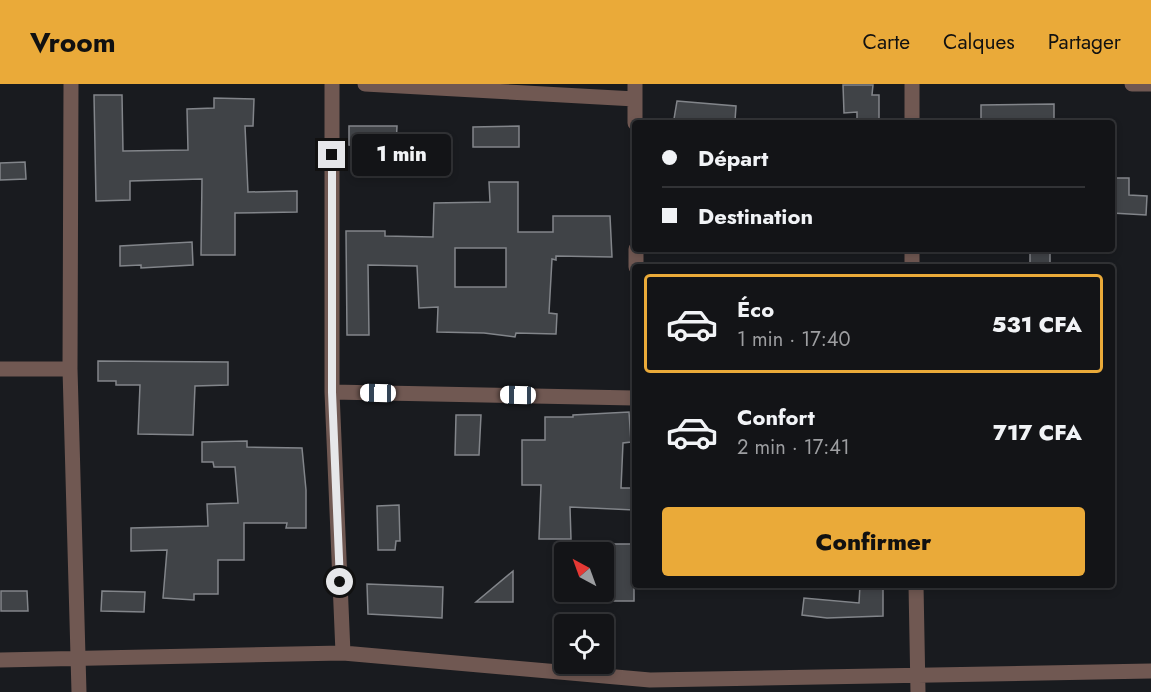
<!DOCTYPE html>
<html lang="fr">
<head>
<meta charset="utf-8">
<style>
  :root { --surface:#131417; --page:#202124; --text:#f1f3f6; --muted:#9d9ea1; --line:#323336; --accent:#eaaa39 }
  body { margin:0; font-family:Jost,sans-serif; background:var(--page); color:var(--text); height:100vh; display:flex; flex-direction:column; font-size:22px; white-space:nowrap }
  * { box-sizing:border-box; margin:0 }
  p { font-size:20px; color:var(--muted) }
  .icon { flex:none; width:33px; height:33px; fill:none; stroke:currentColor; stroke-width:2; stroke-linecap:round; stroke-linejoin:round }
  .map { position:relative; flex:1; overflow:hidden }
  .side { position:absolute; left:632px; top:180px; width:483px; height:324px; display:flex; flex-direction:column; background:var(--surface); border-radius:6px; box-shadow:0 3px 9px #0003,0 0 0 2px var(--line) }
  .side>* { flex:none }
  .banner { position:absolute; left:632px; top:36px; width:483px; height:132px; border-radius:6px; box-shadow:0 3px 9px #0003,0 0 0 2px var(--line); display:grid; align-content:center; height:132px; padding:0 30px; background:var(--surface) }
  .needle { width:39px; rotate:319deg }
  .buttons { position:absolute; left:554px; top:458px; display:grid; gap:12px }
  .buttons a { display:grid; place-items:center; width:60px; height:60px; border-radius:6px; background:var(--surface); box-shadow:0 3px 9px #0003,0 0 0 2px var(--line); font-size:30px }
  .end { position:absolute; width:27px; height:27px; margin:-14px; border:8px solid #e6e7ea; background:#111; box-shadow:0 0 0 3px #111 }
  .from { border-radius:50% }
  .bubble { position:absolute; height:42px; border-radius:6px; background:var(--surface); box-shadow:0 3px 9px #0003,0 0 0 2px var(--line); font-size:20px; font-weight:800; line-height:42px; text-align:center }
  .car { position:absolute; width:18px; height:36px; margin:-18px -9px; border-radius:8px; box-shadow:0 0 4px 2px #0007; background:linear-gradient(#fff 24%,#345 0 40%,#fff 0 76%,#345 0 86%,#fff 0) }
  .banner b { display:flex; align-items:center; gap:21px; height:57px; font-size:22px }
  .banner b+b { border-top:2px solid var(--line) }
  .banner i { width:15px; height:15px; background:var(--text) }
  ul { padding:10px 0 0; list-style:none }
  li { display:flex; align-items:center; gap:18px; height:99px; margin:0 12px 9px; padding:0 18px; border:3px solid transparent; border-radius:6px }
  li div { flex:1 }
  li b { display:block; font-size:22px }
  li em { font-style:normal; font-weight:800 }
  li.current { border-color:var(--accent) }
  li>.icon { width:54px; height:54px; stroke-width:1.5 }
  .primary-button { display:flex; gap:12px; margin-top:auto; padding:12px 30px }
  .primary-button a { flex:1; height:69px; border-radius:6px; background:var(--accent); color:#111; font-size:24px; font-weight:800; line-height:69px; text-align:center }
  header { display:flex; align-items:center; gap:36px; box-sizing:border-box; height:84px; padding:0 30px; background:var(--accent); color:#111 }
  header strong { font-size:28px }
  nav { display:flex; gap:33px; margin-inline-start:auto; font-size:21px }
  .map>svg:first-child { display:block }
  .building { fill:#404347; stroke:#82858a; stroke-width:1.5; fill-rule:evenodd }
  .lines { fill:none; stroke-linecap:round; stroke-linejoin:round }
  .minor { stroke:#705852; stroke-width:15 }
  .route { stroke:#e6e7ea; stroke-width:8 }
</style>
</head>
<body>
<header>
<strong>Vroom</strong>
<nav><a>Carte</a><a>Calques</a><a>Partager</a></nav>
</header>
<div class="map">
<svg width="1151" height="608" viewBox="0 0 1151 608">
  <rect width="100%" height="100%" fill="#191b1f"/>
  <!-- building -->
  <path class="building" d="M 843,1 L 873,1 L 872,11 L 879,11 L 879,39 L 857,39 L 857,28 L 844,29 Z
    M 94,11 L 122,11 L 123,67 L 188,66 L 187,25 L 214,24 L 214,14 L 254,15 L 253,42 L 245,42 L 248,108 L 297,107 L 297,128 L 235,129 L 235,171 L 201,171 L 202,95 L 130,97 L 130,116 L 96,117 Z
    M 677,17 L 736,22 L 735,37 L 674,35 Z
    M 1054,20 L 1054,39 L 981,39 L 981,21 Z
    M 349,42 L 397,42 L 396,62 L 349,61 Z
    M 519,42 L 519,63 L 473,63 L 473,43 Z
    M 25,78 L 26,95 L 0,96 L 0,79 Z
    M 1112,94 L 1129,94 L 1129,111 L 1147,112 L 1146,131 L 1112,129 Z
    M 489,98 L 518,98 L 518,148 L 553,148 L 553,132 L 610,132 L 612,173 L 556,172 L 556,176 L 552,175 L 549,229 L 557,230 L 556,250 L 516,249 L 515,253 L 484,249 L 437,248 L 438,223 L 419,224 L 417,182 L 368,181 L 369,251 L 347,251 L 346,147 L 385,147 L 385,152 L 433,153 L 434,119 L 490,118 ZM 455,164 L 506,164 L 506,203 L 455,203 Z
    M 192,158 L 193,181 L 141,184 L 141,181 L 120,182 L 120,162 Z
    M 1030,165 L 1050,165 L 1050,183 L 1030,183 Z
    M 98,277 L 228,278 L 228,301 L 195,302 L 193,351 L 138,350 L 140,301 L 116,301 L 116,297 L 98,297 Z
    M 629,328 L 631,358 L 623,359 L 621,404 L 634,404 L 634,426 L 570,423 L 571,455 L 539,455 L 541,401 L 522,401 L 522,356 L 545,356 L 545,333 L 573,333 L 573,331 Z
    M 456,331 L 481,331 L 479,371 L 455,371 Z
    M 247,357 L 247,363 L 302,364 L 306,406 L 306,444 L 286,444 L 287,439 L 244,439 L 244,476 L 218,476 L 218,510 L 194,510 L 194,516 L 163,514 L 167,466 L 131,467 L 131,444 L 208,442 L 207,420 L 238,419 L 235,383 L 214,383 L 213,378 L 202,378 L 202,358 Z
    M 399,421 L 400,457 L 396,457 L 395,466 L 378,466 L 377,422 Z
    M 603,460 L 634,460 L 634,517 L 603,517 Z
    M 513,487 L 513,518 L 476,518 Z
    M 367,500 L 443,503 L 442,534 L 368,530 Z
    M 860,501 L 883,501 L 883,532 L 827,534 L 802,531 L 804,514 L 859,519 Z
    M 1,507 L 27,507 L 28,527 L 1,527 Z
    M 102,507 L 145,508 L 144,528 L 101,527 Z"/>
  <g class="lines">
    <!-- minor -->
    <path class="minor" d="M 71,0 L 70,285 L 79,608
      M 332,0 L 332,308 L 343,569
      M 365,0 L 635,15
      M 635,0 L 635,39
      M 912,0 L 912,39
      M 1132,0 L 1151,0
      M 636,165 L 636,183
      M 912,165 L 912,183
      M 0,285 L 70,285
      M 332,308 L 634,314
      M 916,501 L 918,608
      M 0,576 L 343,569 L 650,596 L 1151,587"/>
  </g>
  <g class="lines">
    <!-- route -->
    <path class="route" d="M 332,71 L 332,308 L 340,498"/>
  </g>
</svg>
<div class="buttons">
<a><svg class="needle" viewBox="-14 -14 28 28"><path d="M0-13l5 13h-10z" fill="#e53935"/><path d="M0 13l5-13h-10z" fill="#9d9ea1"/></svg></a>
<a><svg class="icon" aria-label="locate" viewBox="0 0 24 24"><circle cx="12" cy="12" r="6"/><path d="M12 2v4M12 18v4M2 12h4M18 12h4"/></svg></a>
</div>
<i class="end from" style="left:340px;top:498px"></i>
<i class="end" style="left:332px;top:71px"></i>
<div class="bubble" style="left:352px;top:50px;width:99px">1 min</div>
<i class="car" style="left:378px;top:309px;rotate:271deg"></i>
<i class="car" style="left:518px;top:311px;rotate:271deg"></i>
<div class="banner">
<b><i class="from"></i>Départ</b>
<b><i></i>Destination</b>
</div>
<section class="side">
<ul>
<li class="current"><svg class="icon" aria-label="car" viewBox="0 0 24 24"><path d="M5 17H2v-5l4-1 3-4h7l3 4 3 1v5h-3M9 17h6M6 11h13"/><circle cx="7" cy="17" r="2"/><circle cx="17" cy="17" r="2"/></svg><div><b>Éco</b><p>1 min · 17:40</p></div><em>531 CFA</em></li>
<li><svg class="icon" aria-label="car" viewBox="0 0 24 24"><path d="M5 17H2v-5l4-1 3-4h7l3 4 3 1v5h-3M9 17h6M6 11h13"/><circle cx="7" cy="17" r="2"/><circle cx="17" cy="17" r="2"/></svg><div><b>Confort</b><p>2 min · 17:41</p></div><em>717 CFA</em></li>
</ul>
<div class="primary-button"><a>Confirmer</a></div>
</section>
</div>
</body>
</html>
